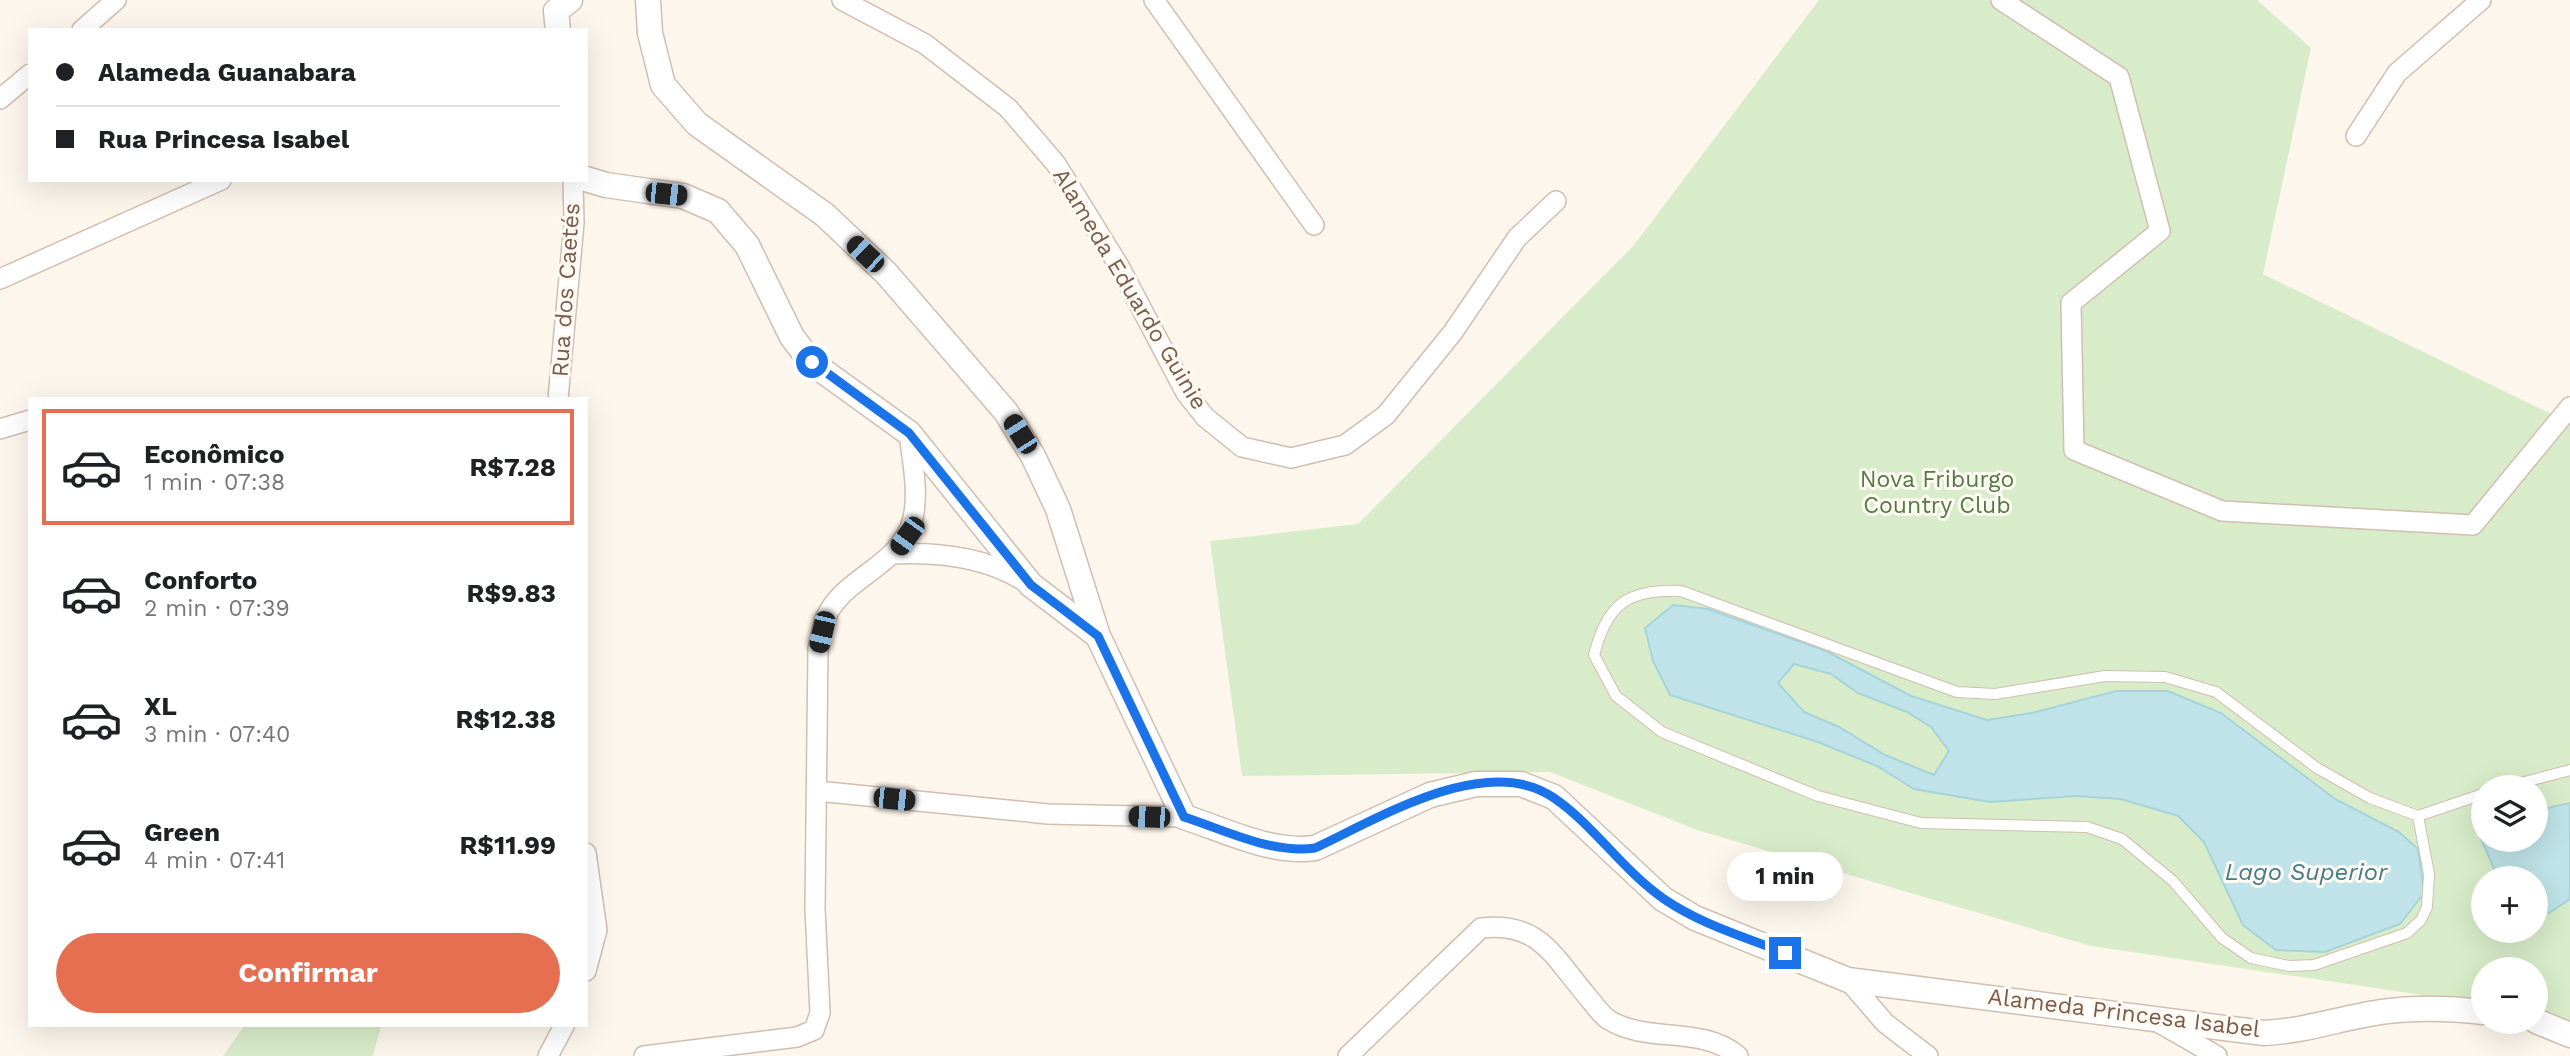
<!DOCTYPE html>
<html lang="pt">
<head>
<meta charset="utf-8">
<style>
  :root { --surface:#fff; --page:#f6f6f6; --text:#202124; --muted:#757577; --line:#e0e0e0; --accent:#e76f51 }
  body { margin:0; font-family:"Work Sans",sans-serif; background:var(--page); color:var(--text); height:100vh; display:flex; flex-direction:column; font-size:26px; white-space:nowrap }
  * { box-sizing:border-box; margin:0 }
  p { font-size:23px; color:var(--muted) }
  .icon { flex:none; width:38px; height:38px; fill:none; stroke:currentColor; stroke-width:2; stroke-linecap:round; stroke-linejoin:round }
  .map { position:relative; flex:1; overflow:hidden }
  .panel { position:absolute; left:28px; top:397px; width:560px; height:630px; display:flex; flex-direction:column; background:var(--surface); border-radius:0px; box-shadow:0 7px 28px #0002 }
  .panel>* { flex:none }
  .guide { position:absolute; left:28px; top:28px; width:560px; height:154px; border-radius:0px; box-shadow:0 7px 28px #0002; display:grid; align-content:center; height:154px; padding:0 28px; background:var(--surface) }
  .buttons { position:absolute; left:2471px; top:775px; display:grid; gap:14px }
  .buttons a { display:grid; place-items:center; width:77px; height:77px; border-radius:50%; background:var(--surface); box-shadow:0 7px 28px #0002; font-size:35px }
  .end { position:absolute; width:32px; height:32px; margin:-16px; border:9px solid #1a73e8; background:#fff; box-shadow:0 0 0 4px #fff }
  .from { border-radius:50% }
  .bubble { position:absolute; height:49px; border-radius:24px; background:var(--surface); box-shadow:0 7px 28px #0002; font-size:23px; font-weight:700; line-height:49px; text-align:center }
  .car { position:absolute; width:21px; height:42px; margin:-21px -10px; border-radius:9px; box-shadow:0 0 5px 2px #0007; background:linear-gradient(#222 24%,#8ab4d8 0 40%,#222 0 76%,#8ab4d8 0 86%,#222 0) }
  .guide b { display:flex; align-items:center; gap:24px; height:66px; font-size:26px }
  .guide b+b { border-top:2px solid var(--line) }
  .guide i { width:18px; height:18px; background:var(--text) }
  ul { padding:12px 0 0; list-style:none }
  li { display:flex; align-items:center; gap:21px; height:116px; margin:0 14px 10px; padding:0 14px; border:4px solid transparent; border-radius:0px }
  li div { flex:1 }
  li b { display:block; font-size:26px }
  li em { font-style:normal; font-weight:700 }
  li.on { border-color:var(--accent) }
  li>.icon { width:63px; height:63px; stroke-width:1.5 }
  .cta { display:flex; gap:14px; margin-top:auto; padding:14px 28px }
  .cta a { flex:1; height:80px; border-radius:42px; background:var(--accent); color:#fff; font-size:28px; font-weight:700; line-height:80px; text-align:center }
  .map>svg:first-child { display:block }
  .green { fill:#d8ecc9; fill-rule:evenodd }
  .water { fill:#bfe3e8; stroke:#a5d3da; stroke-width:2; fill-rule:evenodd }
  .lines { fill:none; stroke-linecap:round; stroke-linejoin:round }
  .service-casing { stroke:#d1beb0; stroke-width:12 }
  .minor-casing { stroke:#d1beb0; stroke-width:22 }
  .tertiary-casing { stroke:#d1beb0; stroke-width:27 }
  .service { stroke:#fff; stroke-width:10 }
  .minor { stroke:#fff; stroke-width:19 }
  .tertiary { stroke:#fff; stroke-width:24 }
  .route { stroke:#1a73e8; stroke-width:9 }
  .labels { text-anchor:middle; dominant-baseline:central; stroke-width:6; stroke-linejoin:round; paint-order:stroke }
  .street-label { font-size:23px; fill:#7a5c4d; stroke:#fffaf3 }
  .park-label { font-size:23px; fill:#537a41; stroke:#fffaf3 }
  .water-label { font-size:24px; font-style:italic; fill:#437c86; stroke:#fffaf3 }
</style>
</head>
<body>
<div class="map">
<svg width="2570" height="1056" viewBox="0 0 2570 1056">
  <rect width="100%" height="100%" fill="#fdf6ec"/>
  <!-- green -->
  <path class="green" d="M 1819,0 L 2257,0 L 2311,48 L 2263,274 L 2570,423 L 2570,1029 L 2536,1019 L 2536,970 L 2483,970 L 2483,1004 L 2091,946 L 1700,831 L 1550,772 L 1242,776 L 1210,541 L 1358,524 L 1634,245 ZM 2483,788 L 2536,788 L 2536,840 L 2483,840 ZM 2483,878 L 2536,878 L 2536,931 L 2483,931 Z
    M 244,1026 L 381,1026 L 373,1056 L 223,1056 Z"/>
  <!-- water -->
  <path class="water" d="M 1673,605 L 1708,609 L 1826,651 L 1911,696 L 1987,720 L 2032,713 L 2116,691 L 2168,691 L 2221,713 L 2335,799 L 2399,832 L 2418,849 L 2424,893 L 2400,924 L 2325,952 L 2276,950 L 2243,925 L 2204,842 L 2178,816 L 2121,799 L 2076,796 L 1990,802 L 1914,789 L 1877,766 L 1818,742 L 1670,695 L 1653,661 L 1645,628 ZM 1794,664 L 1831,674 L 1858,693 L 1907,712 L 1931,727 L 1949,751 L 1934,775 L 1885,755 L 1839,727 L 1804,712 L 1778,683 Z
    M 2570,803 L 2570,899 L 2549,913 L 2536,908 L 2536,878 L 2498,878 L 2477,829 L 2483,827 L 2483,840 L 2536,840 L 2536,811 Z"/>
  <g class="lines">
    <!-- service casing -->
    <g class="service-casing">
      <path id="service" d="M 2502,788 L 2570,770
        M 2418,816 L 2429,874 L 2427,907 L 2421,920 L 2407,933 L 2314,965 L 2289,966 L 2251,958 L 2222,938 L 2173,881 L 2122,839 L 2087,827 L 1921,823 L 1818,796 L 1662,732 L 1616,696 L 1594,655 C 1607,604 1627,589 1681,591 L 1957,692 L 1995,694 L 2105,676 L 2165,677 L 2216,692 L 2317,768 L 2370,798 L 2418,816 L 2483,794"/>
    </g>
    <!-- minor casing -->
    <g class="minor-casing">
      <path id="minor" d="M 842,0 L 925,44 L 1008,108 L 1056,164 L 1119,266 L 1186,393 L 1205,417 L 1242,447 L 1291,458 L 1345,445 L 1386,415 L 1453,332 L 1517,238 L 1556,201
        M 1154,0 L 1314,225
        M 2001,0 L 2119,77 L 2160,231 L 2071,303 L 2074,450 L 2222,511 L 2473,525 L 2570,407
        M 82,30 L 116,0
        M 0,99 L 30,74
        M 2356,136 L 2397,73 L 2481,0
        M 0,279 L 221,180
        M 558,399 L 574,223 L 573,180
        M 0,429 L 30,420
        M 894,554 C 938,552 985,557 1024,581
        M 817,791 L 1048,814 L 1184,817
        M 586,853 L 597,930 L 586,971
        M 1848,980 L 1885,1023 L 1928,1056
        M 2156,1021 L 2217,1056
        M 548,1056 L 564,1026
        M 644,1056 L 797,1037 L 814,1030 L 820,1013 L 815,908 L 818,649 C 821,639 822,626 826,617 C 844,576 902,566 913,518 C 919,491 912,460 909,433
        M 1348,1056 L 1481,928 C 1539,921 1553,956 1587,996 C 1594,1004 1600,1014 1609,1020 C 1648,1044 1702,1025 1738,1056"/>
    </g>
    <!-- tertiary casing -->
    <g class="tertiary-casing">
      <path id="tertiary" d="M 648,0 L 650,33 L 663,85 L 697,124 L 825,215 L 886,273 L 1006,412 L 1033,456 L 1058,509 L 1098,636 L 1184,817 C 1225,830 1271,854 1315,848 L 1430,795 L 1476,784 L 1521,784 L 1554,797 L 1663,899 L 1695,918 L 1848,980 L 2264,1033 C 2306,1031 2340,1018 2381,1012 C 2415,1007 2449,1008 2483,1012
        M 558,30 L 556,11 L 570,0
        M 586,179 L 606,185 L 683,196 L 718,211 L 747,245 L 792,337 L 812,363 L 909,433 L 1031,585 L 1098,636
        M 2536,1021 L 2570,1035"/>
    </g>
    <!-- service -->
    <use href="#service" class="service"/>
    <!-- minor -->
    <use href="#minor" class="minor"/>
    <!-- tertiary -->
    <use href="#tertiary" class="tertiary"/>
  </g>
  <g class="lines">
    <!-- route -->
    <path class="route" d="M 812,362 L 909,433 L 1031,585 L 1098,636 L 1184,817 C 1225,830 1271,854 1315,848 C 1378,819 1487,751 1554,798 C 1595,826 1623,871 1664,899 C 1700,924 1745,937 1785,953"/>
  </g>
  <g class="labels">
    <!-- street labels -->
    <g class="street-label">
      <text transform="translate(1130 289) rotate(59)">Alameda Eduardo Guinie</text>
      <text transform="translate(566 290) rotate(-86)">Rua dos Caetés</text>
      <text transform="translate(2124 1013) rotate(7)">Alameda Princesa Isabel</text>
    </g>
    <!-- park labels -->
    <g class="park-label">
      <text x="1937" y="479">Nova Friburgo<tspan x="1937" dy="26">Country Club</tspan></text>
    </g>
    <!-- water labels -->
    <g class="water-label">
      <text x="2306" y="872">Lago Superior</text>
    </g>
  </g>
</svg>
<div class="buttons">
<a><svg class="icon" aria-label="layers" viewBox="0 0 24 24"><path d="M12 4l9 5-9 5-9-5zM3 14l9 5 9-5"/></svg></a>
<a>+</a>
<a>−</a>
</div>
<i class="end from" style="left:812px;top:362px"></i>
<i class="end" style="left:1785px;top:953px"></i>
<div class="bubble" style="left:1727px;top:852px;width:116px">1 min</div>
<i class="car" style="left:666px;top:194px;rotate:96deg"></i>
<i class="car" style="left:865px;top:254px;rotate:313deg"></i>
<i class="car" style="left:1020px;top:434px;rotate:328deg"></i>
<i class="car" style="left:907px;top:536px;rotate:216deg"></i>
<i class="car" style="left:822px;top:632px;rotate:193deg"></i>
<i class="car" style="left:894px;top:799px;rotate:96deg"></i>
<i class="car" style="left:1149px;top:817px;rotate:272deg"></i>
<div class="guide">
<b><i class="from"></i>Alameda Guanabara</b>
<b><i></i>Rua Princesa Isabel</b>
</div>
<section class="panel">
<ul>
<li class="on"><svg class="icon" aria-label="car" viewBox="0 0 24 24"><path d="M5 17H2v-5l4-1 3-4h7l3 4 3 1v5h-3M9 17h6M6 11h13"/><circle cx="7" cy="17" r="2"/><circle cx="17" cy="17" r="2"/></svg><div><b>Econômico</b><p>1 min · 07:38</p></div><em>R$7.28</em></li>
<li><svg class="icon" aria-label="car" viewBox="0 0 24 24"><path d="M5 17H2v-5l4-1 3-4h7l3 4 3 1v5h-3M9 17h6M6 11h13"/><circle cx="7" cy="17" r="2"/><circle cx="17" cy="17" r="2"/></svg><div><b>Conforto</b><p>2 min · 07:39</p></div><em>R$9.83</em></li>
<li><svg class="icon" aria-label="car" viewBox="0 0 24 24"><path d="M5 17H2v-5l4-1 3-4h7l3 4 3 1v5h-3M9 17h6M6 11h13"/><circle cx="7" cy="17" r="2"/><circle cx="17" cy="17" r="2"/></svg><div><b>XL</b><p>3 min · 07:40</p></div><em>R$12.38</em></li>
<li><svg class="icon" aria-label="car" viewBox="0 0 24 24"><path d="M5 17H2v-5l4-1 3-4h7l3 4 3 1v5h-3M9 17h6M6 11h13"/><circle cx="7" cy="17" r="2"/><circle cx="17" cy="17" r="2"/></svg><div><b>Green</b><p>4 min · 07:41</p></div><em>R$11.99</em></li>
</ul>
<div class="cta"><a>Confirmar</a></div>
</section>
</div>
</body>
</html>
